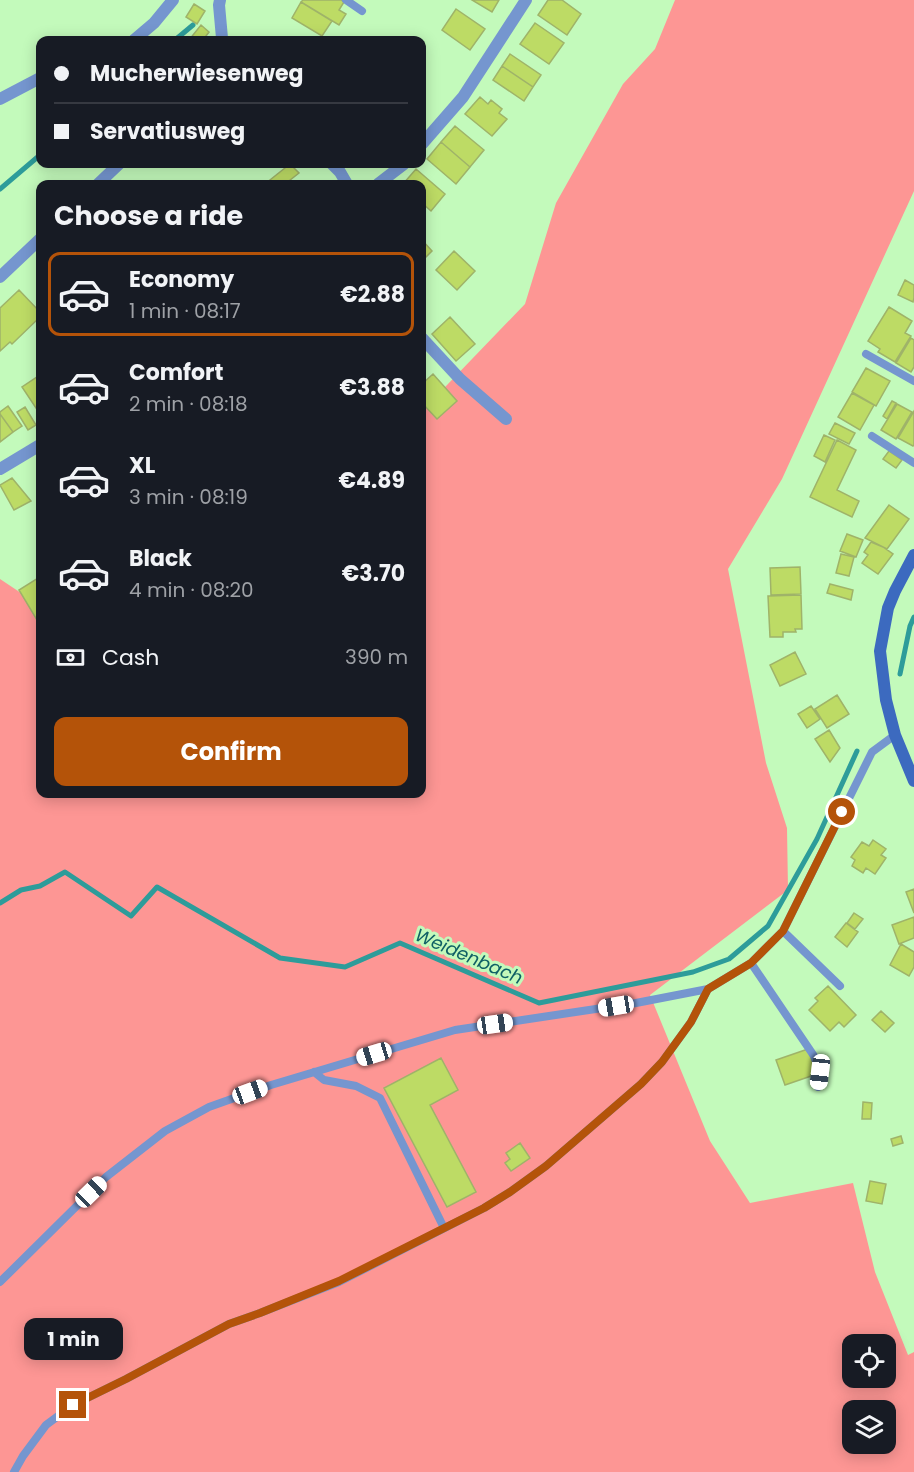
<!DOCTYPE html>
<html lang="en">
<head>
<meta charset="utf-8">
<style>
  :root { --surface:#171b24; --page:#20242c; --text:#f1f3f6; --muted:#9ea1a6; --line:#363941; --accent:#b45309 }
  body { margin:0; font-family:Poppins,sans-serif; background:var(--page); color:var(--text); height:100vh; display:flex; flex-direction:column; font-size:22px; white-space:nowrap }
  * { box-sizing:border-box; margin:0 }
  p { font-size:20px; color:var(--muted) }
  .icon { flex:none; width:33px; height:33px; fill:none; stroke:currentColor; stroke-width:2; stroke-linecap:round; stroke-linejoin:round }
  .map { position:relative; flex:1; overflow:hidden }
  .panel { position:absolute; left:36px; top:180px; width:390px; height:618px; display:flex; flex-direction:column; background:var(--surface); border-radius:12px; box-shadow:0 3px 15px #0003 }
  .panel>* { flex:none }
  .banner { position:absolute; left:36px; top:36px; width:390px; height:132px; border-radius:12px; box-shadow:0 3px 15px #0003; display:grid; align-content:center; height:132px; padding:0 18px; background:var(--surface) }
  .controls { position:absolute; left:842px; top:1334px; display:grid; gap:12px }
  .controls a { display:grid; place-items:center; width:54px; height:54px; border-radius:12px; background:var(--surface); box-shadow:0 3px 15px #0003; font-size:30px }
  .end { position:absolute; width:27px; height:27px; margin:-14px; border:8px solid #b45309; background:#fff; box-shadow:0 0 0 3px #fff }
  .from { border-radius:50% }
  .bubble { position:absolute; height:42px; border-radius:12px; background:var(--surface); box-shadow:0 3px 15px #0003; font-size:20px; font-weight:700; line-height:42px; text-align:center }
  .car { position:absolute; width:18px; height:36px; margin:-18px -9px; border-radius:8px; box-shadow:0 0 4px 2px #0007; background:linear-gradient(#fff 24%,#345 0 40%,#fff 0 76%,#345 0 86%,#fff 0) }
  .banner b { display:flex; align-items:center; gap:21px; height:57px; font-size:22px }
  .banner b+b { border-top:2px solid var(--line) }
  .banner i { width:15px; height:15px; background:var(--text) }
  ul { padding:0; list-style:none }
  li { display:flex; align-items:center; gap:18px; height:84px; margin:0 12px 9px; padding:0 6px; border:3px solid transparent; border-radius:12px }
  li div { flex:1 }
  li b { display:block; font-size:22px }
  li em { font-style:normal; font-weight:700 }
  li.active { border-color:var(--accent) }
  li>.icon { width:54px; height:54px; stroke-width:1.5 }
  h2 { padding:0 18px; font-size:27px; line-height:72px }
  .pay { display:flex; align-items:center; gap:15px; height:66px; padding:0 18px; font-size:22px }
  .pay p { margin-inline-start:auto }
  .cta { display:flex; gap:12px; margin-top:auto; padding:12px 18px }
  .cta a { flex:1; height:69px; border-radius:12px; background:var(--accent); color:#fff; font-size:24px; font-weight:700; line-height:69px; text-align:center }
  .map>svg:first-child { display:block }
  .green { fill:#fd9694; fill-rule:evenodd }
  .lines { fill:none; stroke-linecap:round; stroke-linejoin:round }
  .stream { stroke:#2d9c9a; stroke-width:5 }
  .building { fill:#bddb65; stroke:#9fb369; stroke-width:1.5 }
  .lane { stroke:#7596cf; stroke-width:8 }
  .street { stroke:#7596cf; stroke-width:12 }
  .secondary { stroke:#3c6abf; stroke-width:12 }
  .route { stroke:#b45309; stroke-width:8 }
  .labels { text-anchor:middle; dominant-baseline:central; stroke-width:6; stroke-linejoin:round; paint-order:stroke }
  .water-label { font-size:18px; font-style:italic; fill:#106065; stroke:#c3fabb }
</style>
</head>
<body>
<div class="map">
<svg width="914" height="1472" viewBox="0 0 914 1472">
  <rect width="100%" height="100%" fill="#c3fabb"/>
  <!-- green -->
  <path class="green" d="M 675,0 L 914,0 L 914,191 L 782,479 L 728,569 L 766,763 L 787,828 L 788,890 L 650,995 L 710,1141 L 750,1203 L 853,1183 L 875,1272 L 908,1355 L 914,1352 L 914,1472 L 0,1472 L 0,579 L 30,599 L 40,596 L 40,794 L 422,794 L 422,411 L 525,304 L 556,203 L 623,84 L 655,49 ZM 852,1344 L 885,1344 L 885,1377 L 852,1377 ZM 852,1410 L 885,1410 L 885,1443 L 852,1443 Z"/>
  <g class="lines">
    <!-- stream -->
    <path class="stream" d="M 175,40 L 193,25
      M 0,189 L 40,155
      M 900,674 L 910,626 L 914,617
      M 0,903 L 21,890 L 40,886 L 65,872 L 131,916 L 157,887 L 280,958 L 345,967 L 400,943 L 539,1003 L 693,972 L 729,959 L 768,926 L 817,839 L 857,751"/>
  </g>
  <!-- building -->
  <path class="building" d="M 303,0 L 341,0 L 344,2 L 339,10 L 346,14 L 339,25 L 301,2 Z
    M 472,0 L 499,0 L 492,12 Z
    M 548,0 L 562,0 L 581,14 L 567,35 L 538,15 Z
    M 301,2 L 332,21 L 322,36 L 292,18 Z
    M 194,4 L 205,11 L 197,24 L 186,17 Z
    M 456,9 L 485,29 L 470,50 L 442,30 Z
    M 535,23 L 564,43 L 549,64 L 520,44 Z
    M 201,25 L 209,32 L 203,40 L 189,40 Z
    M 510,54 L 541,75 L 533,87 L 502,66 Z
    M 502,66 L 533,87 L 524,101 L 493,80 Z
    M 480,97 L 488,104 L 491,100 L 502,109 L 499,113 L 507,119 L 492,136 L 465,114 Z
    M 455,126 L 484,150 L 470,167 L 441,142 Z
    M 441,142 L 470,167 L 456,184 L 427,159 Z
    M 290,164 L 299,173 L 285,184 L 265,184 Z
    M 416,169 L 445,194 L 431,211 L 422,203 L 422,184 L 403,184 Z
    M 422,240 L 432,251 L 422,261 Z
    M 454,251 L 475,271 L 457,290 L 436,270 Z
    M 905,280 L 914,285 L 914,298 L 913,302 L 898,295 Z
    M 19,290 L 40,312 L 40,317 L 12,344 L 10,342 L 0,351 L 0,308 Z
    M 889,307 L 912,321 L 905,333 L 911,336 L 895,362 L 878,352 L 880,349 L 868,341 Z
    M 450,317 L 475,344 L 456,361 L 432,334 Z
    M 911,338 L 914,340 L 914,367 L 911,372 L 896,363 Z
    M 866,368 L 890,381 L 876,406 L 852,392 Z
    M 433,374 L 457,401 L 437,419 L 422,403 L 422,384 Z
    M 40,375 L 40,414 L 22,387 Z
    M 852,393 L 874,405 L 860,430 L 838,417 Z
    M 892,401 L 896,403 L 887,419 L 883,416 Z
    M 897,404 L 912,412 L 896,439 L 881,430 Z
    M 8,406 L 22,426 L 13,432 L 0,414 L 0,412 Z
    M 25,407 L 36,425 L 28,430 L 17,412 Z
    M 914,411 L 914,445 L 913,446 L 898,438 Z
    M 0,414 L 13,432 L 0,442 Z
    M 835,423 L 855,433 L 849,444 L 829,434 Z
    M 824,435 L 835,440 L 825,462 L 814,456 Z
    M 837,440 L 856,450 L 837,490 L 859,501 L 852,517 L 810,497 Z
    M 889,451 L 902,460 L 896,468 L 883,459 Z
    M 12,478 L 31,501 L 14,510 L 0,485 Z
    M 889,505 L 909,519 L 887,549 L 865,538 Z
    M 847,534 L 863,540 L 856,557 L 840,551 Z
    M 871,542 L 883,547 L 893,554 L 878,574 L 862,563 L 868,555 L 864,552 Z
    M 841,554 L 854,557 L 849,576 L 836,573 Z
    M 800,567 L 801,594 L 771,595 L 770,568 Z
    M 38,578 L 40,583 L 40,625 L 19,590 Z
    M 830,584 L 853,590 L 851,600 L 827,593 Z
    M 801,595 L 802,629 L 795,629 L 796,632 L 783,632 L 783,637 L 770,637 L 768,596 Z
    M 795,652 L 806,674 L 780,686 L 770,665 Z
    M 837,695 L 849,714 L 827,728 L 815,709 Z
    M 811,706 L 820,719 L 807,728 L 798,714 Z
    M 829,730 L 840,748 L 830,762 L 815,739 Z
    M 873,840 L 886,849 L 881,855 L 886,858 L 875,874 L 866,868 L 863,873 L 852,866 L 855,860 L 851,857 L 862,842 L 869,846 Z
    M 914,889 L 914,913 L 906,892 Z
    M 854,913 L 863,919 L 855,929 L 847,923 Z
    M 914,917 L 914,938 L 899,944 L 892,925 Z
    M 846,923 L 858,932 L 847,947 L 835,937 Z
    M 901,944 L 914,952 L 914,967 L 909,976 L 890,965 Z
    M 828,986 L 856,1015 L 844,1027 L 839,1022 L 830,1031 L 809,1010 L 818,1001 L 815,998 Z
    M 881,1011 L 894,1023 L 885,1032 L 872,1020 Z
    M 808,1049 L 817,1074 L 785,1085 L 776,1060 Z
    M 441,1058 L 458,1090 L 430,1105 L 476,1192 L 447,1207 L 384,1088 Z
    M 863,1102 L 872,1103 L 871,1119 L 862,1119 Z
    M 901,1136 L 903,1143 L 893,1146 L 891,1139 Z
    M 520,1143 L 530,1158 L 511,1171 L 505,1163 L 510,1159 L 506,1153 Z
    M 870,1181 L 886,1184 L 882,1204 L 866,1201 Z"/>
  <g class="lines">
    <!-- lane -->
    <path class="lane" d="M 346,0 L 362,11
      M 866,354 L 914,381
      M 872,436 L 914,463
      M 783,931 L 840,986
      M 751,963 L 814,1056 L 820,1072 L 818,1087
      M 314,1072 L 324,1080 L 356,1086 L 380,1098 L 444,1228
      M 0,1282 L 106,1177 L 165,1131 L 209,1107 L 271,1085 L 455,1030 L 636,1003 L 708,989 L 751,963 L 783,931 L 872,752 L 895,735
      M 14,1472 L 23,1456 L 46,1425 L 73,1405 L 126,1379 L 229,1324 L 260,1313 L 339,1282 L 484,1208 L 510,1192 L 546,1166 L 641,1084 L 662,1062 L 691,1022 L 708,989"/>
    <!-- street -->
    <path class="street" d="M 220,0 L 219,5 L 222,38 L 221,40
      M 134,40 L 154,23 L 173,0
      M 0,99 L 40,78
      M 422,144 L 463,97 L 526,0
      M 332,164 L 340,172 L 347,184
      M 98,184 L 119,164
      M 378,184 L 404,164
      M 0,277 L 40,239
      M 422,338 L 460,379 L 506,419
      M 0,469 L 40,445"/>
    <!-- secondary -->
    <path class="secondary" d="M 914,555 L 895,591 L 888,608 L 880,651 L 886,700 L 895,735 L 914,781"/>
  </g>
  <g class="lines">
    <!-- route -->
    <path class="route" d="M 73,1405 L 126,1379 L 229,1324 L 260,1313 L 339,1281 L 484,1208 L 510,1192 L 546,1166 L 641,1084 L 662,1062 L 691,1022 L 708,989 L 751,963 L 783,931 L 842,812"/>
  </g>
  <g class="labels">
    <!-- water labels -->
    <g class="water-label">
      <text transform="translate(469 956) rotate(23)">Weidenbach</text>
    </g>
  </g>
</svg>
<div class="controls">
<a><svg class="icon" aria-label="locate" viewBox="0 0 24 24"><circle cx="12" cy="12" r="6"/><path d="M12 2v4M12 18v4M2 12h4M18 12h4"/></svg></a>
<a><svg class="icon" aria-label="layers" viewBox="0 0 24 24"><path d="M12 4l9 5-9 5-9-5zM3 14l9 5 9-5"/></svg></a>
</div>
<i class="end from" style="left:842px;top:812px"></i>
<i class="end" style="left:73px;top:1405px"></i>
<div class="bubble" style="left:24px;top:1318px;width:99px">1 min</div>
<i class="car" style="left:616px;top:1006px;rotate:261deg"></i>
<i class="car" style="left:495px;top:1024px;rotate:82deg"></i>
<i class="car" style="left:374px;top:1054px;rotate:253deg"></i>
<i class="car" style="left:820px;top:1072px;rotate:187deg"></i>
<i class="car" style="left:250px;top:1092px;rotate:70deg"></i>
<i class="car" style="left:91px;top:1192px;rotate:46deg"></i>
<div class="banner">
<b><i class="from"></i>Mucherwiesenweg</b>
<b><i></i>Servatiusweg</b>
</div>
<section class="panel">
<h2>Choose a ride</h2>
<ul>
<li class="active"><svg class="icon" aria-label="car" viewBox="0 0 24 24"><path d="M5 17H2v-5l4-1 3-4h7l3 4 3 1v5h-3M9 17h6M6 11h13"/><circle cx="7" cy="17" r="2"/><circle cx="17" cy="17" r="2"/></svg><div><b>Economy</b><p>1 min · 08:17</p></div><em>€2.88</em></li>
<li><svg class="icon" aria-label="car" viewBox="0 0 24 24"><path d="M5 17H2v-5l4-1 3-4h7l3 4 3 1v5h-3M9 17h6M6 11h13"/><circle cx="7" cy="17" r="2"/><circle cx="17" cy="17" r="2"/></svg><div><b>Comfort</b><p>2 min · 08:18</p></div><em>€3.88</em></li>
<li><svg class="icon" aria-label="car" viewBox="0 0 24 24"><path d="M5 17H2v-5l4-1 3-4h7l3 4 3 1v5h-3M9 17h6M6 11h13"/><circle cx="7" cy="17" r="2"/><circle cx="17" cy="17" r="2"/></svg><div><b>XL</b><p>3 min · 08:19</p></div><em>€4.89</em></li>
<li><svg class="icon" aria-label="car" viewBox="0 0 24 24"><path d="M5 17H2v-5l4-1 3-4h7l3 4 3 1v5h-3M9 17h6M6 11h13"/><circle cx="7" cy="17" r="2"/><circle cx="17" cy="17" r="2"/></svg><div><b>Black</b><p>4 min · 08:20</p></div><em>€3.70</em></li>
</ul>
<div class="pay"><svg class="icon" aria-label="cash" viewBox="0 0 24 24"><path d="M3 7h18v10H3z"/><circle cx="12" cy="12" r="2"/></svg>Cash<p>390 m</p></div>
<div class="cta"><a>Confirm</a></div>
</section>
</div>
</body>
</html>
